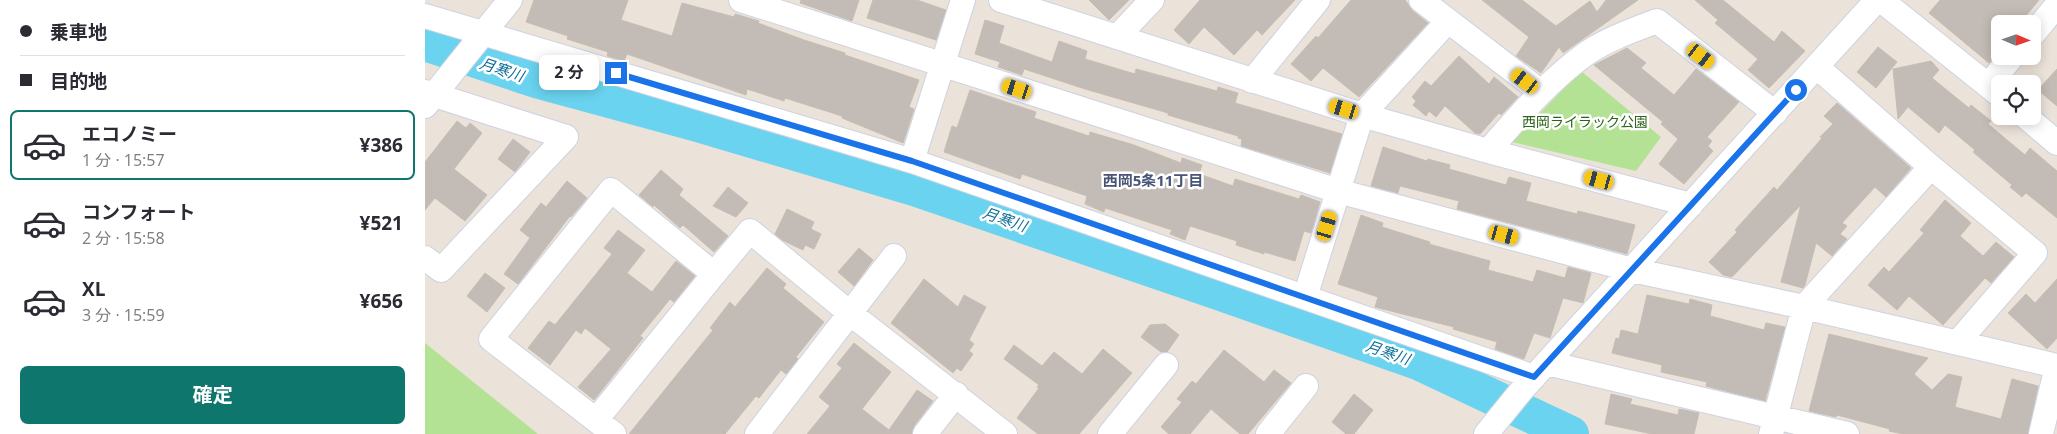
<!DOCTYPE html>
<html lang="ja">
<head>
<meta charset="utf-8">
<style>
  :root { --surface:#fff; --page:#f2f2f3; --text:#2b2b33; --muted:#7c7c81; --line:#e1e1e2; --accent:#0f766e }
  body { margin:0; font-family:"Open Sans","Noto Sans JP",sans-serif; background:var(--page); color:var(--text); height:100vh; display:flex; flex-direction:column; font-size:19px; white-space:nowrap }
  * { box-sizing:border-box; margin:0 }
  p { font-size:16px; color:var(--muted) }
  .icon { flex:none; width:28px; height:28px; fill:none; stroke:currentColor; stroke-width:2; stroke-linecap:round; stroke-linejoin:round }
  .map { position:relative; flex:1; overflow:hidden }
  .drawer { display:flex; flex-direction:column; background:var(--surface); width:425px }
  .drawer>* { flex:none }
  .banner { display:grid; align-content:center; height:110px; padding:0 20px; background:var(--surface) }
  .needle { width:32px; rotate:92deg }
  .tools { position:absolute; left:1566px; top:15px; display:grid; gap:10px }
  .tools a { display:grid; place-items:center; width:50px; height:50px; border-radius:8px; background:var(--surface); box-shadow:0 2px 12px #0003; font-size:25px }
  .end { position:absolute; width:22px; height:22px; margin:-11px; border:6px solid #1a73e8; background:#fff; box-shadow:0 0 0 2px #fff }
  .from { border-radius:50% }
  .bubble { position:absolute; height:35px; border-radius:8px; background:var(--surface); box-shadow:0 2px 12px #0003; font-size:16px; font-weight:700; line-height:35px; text-align:center }
  .car { position:absolute; width:15px; height:30px; margin:-15px -8px; border-radius:6px; box-shadow:0 0 4px 1px #0007; background:linear-gradient(#f5c518 24%,#345 0 40%,#f5c518 0 76%,#345 0 86%,#f5c518 0) }
  .banner b { display:flex; align-items:center; gap:18px; height:48px; font-size:19px }
  .banner b+b { border-top:1px solid var(--line) }
  .banner i { width:12px; height:12px; background:var(--text) }
  ul { padding:0; list-style:none }
  li { display:flex; align-items:center; gap:15px; height:70px; margin:0 10px 8px; padding:0 10px; border:2px solid transparent; border-radius:8px }
  li div { flex:1 }
  li b { display:block; font-size:19px }
  li em { font-style:normal; font-weight:700 }
  li.current { border-color:var(--accent) }
  li>.icon { width:45px; height:45px; stroke-width:1.5 }
  .action { display:flex; gap:10px; margin-top:auto; padding:10px 20px }
  .action a { flex:1; height:58px; border-radius:8px; background:var(--accent); color:#fff; font-size:20px; font-weight:700; line-height:58px; text-align:center }
  main { display:flex; flex:1; min-height:0 }
  .map>svg:first-child { display:block }
  .green { fill:#b3e294 }
  .lines { fill:none; stroke-linecap:round; stroke-linejoin:round }
  .river { stroke:#6ad3ef; stroke-width:36 }
  .building { fill:#c3bcb6; stroke:#c6beb3 }
  .street-casing { stroke:#ced3e1; stroke-width:26 }
  .street { stroke:#fff; stroke-width:24 }
  .route { stroke:#1a73e8; stroke-width:6 }
  .labels { text-anchor:middle; dominant-baseline:central; stroke-width:5; stroke-linejoin:round; paint-order:stroke }
  .park-label { font-size:14px; fill:#2c6419; stroke:#fff }
  .water-label { font-size:15px; font-style:italic; fill:#0c6f98; stroke:#fff }
  .neighbourhood-label { font-size:15px; font-weight:bold; fill:#485478; stroke:#fff }
</style>
</head>
<body>
<main>
<section class="drawer">
<div class="banner">
<b><i class="from"></i>乗車地</b>
<b><i></i>目的地</b>
</div>
<ul>
<li class="current"><svg class="icon" aria-label="car" viewBox="0 0 24 24"><path d="M5 17H2v-5l4-1 3-4h7l3 4 3 1v5h-3M9 17h6M6 11h13"/><circle cx="7" cy="17" r="2"/><circle cx="17" cy="17" r="2"/></svg><div><b>エコノミー</b><p>1 分 · 15:57</p></div><em>¥386</em></li>
<li><svg class="icon" aria-label="car" viewBox="0 0 24 24"><path d="M5 17H2v-5l4-1 3-4h7l3 4 3 1v5h-3M9 17h6M6 11h13"/><circle cx="7" cy="17" r="2"/><circle cx="17" cy="17" r="2"/></svg><div><b>コンフォート</b><p>2 分 · 15:58</p></div><em>¥521</em></li>
<li><svg class="icon" aria-label="car" viewBox="0 0 24 24"><path d="M5 17H2v-5l4-1 3-4h7l3 4 3 1v5h-3M9 17h6M6 11h13"/><circle cx="7" cy="17" r="2"/><circle cx="17" cy="17" r="2"/></svg><div><b>XL</b><p>3 分 · 15:59</p></div><em>¥656</em></li>
</ul>
<div class="action"><a>確定</a></div>
</section>
<div class="map">
<svg width="1632" height="434" viewBox="0 0 1632 434">
  <rect width="100%" height="100%" fill="#ebe2d9"/>
  <!-- green -->
  <path class="green" d="M 1156,71 L 1236,137 L 1211,171 L 1087,142 Z
    M 0,343 L 113,434 L 0,434 Z"/>
  <g class="lines">
    <!-- river -->
    <path class="river" d="M 0,43 L 114,81 L 276,125 L 489,188 L 793,292 L 993,362 L 1146,434"/>
  </g>
  <!-- building -->
  <path class="building" d="M 109,0 L 203,0 L 196,20 L 247,36 L 257,3 L 309,17 L 310,14 L 334,21 L 333,23 L 379,40 L 420,53 L 420,55 L 494,80 L 484,107 L 489,109 L 478,143 L 417,118 L 417,116 L 360,98 L 359,101 L 322,89 L 321,95 L 202,54 L 199,61 L 182,56 L 183,52 L 142,39 L 143,36 L 101,22 Z
    M 376,0 L 434,0 L 427,21 L 375,3 Z
    M 448,0 L 492,0 L 521,10 L 511,40 L 442,18 Z
    M 664,0 L 704,0 L 684,20 Z
    M 775,0 L 870,0 L 837,35 L 832,30 L 809,55 L 779,27 L 764,44 L 749,30 Z
    M 926,0 L 980,0 L 988,11 L 1003,23 L 934,97 L 898,68 L 886,81 L 866,64 L 891,36 L 893,38 Z
    M 1057,0 L 1097,0 L 1131,26 L 1165,1 L 1172,12 L 1181,0 L 1213,0 L 1138,53 L 1134,47 L 1116,73 L 1091,56 L 1104,37 Z
    M 1270,0 L 1298,0 L 1349,42 L 1357,31 L 1380,51 L 1344,88 L 1323,70 L 1333,59 L 1290,23 L 1293,20 Z
    M 1515,0 L 1614,0 L 1594,24 L 1575,24 L 1575,49 L 1564,63 L 1504,13 Z
    M 560,20 L 579,26 L 574,43 L 627,62 L 634,41 L 662,51 L 660,59 L 710,74 L 711,69 L 792,91 L 793,87 L 813,93 L 810,103 L 917,134 L 905,173 L 816,146 L 817,139 L 813,138 L 813,136 L 743,115 L 743,113 L 660,89 L 599,69 L 597,75 L 573,67 L 575,62 L 550,54 Z
    M 1453,47 L 1472,62 L 1451,88 L 1432,72 Z
    M 1202,48 L 1221,63 L 1216,68 L 1249,95 L 1271,69 L 1314,102 L 1282,137 L 1287,141 L 1283,146 L 1288,151 L 1259,184 L 1234,164 L 1253,139 L 1236,124 L 1238,122 L 1169,65 Z
    M 1034,56 L 1064,84 L 1069,77 L 1093,97 L 1076,115 L 1074,113 L 1055,134 L 1050,133 L 1020,106 L 1011,117 L 1004,111 L 1001,116 L 988,105 L 991,101 L 987,97 L 1000,81 L 1006,86 Z
    M 1506,61 L 1514,70 L 1507,78 L 1544,108 L 1546,105 L 1566,121 L 1563,124 L 1600,155 L 1605,148 L 1632,171 L 1632,218 L 1601,193 L 1597,197 L 1585,187 L 1587,185 L 1548,152 L 1550,150 L 1520,125 L 1514,133 L 1483,107 L 1473,119 L 1468,69 Z
    M 1632,69 L 1632,106 L 1613,90 Z
    M 545,90 L 611,112 L 609,118 L 664,136 L 665,132 L 709,145 L 756,163 L 757,158 L 777,165 L 774,174 L 808,186 L 810,179 L 874,199 L 876,195 L 895,202 L 886,233 L 879,231 L 870,261 L 839,252 L 839,254 L 811,245 L 812,241 L 765,226 L 760,240 L 745,234 L 747,230 L 680,208 L 679,212 L 660,204 L 662,196 L 597,174 L 595,179 L 519,152 L 527,126 L 532,128 Z
    M 1412,103 L 1486,168 L 1461,197 L 1450,187 L 1417,223 L 1422,226 L 1415,234 L 1422,239 L 1407,256 L 1391,243 L 1380,285 L 1378,288 L 1356,282 L 1376,205 L 1307,277 L 1298,275 L 1284,262 L 1312,232 L 1310,230 L 1349,187 L 1352,190 L 1397,138 L 1395,137 L 1408,124 L 1399,116 Z
    M 32,121 L 41,128 L 45,123 L 57,133 L 29,169 L 62,195 L 40,221 L 10,198 L 0,210 L 0,162 Z
    M 88,139 L 105,152 L 90,172 L 73,159 Z
    M 958,147 L 1002,161 L 1003,159 L 1025,165 L 1024,169 L 1081,185 L 1084,177 L 1106,183 L 1101,201 L 1152,214 L 1153,211 L 1210,225 L 1202,254 L 1032,209 L 1034,201 L 975,186 L 973,193 L 946,186 Z
    M 236,170 L 258,189 L 254,195 L 303,236 L 289,252 L 258,225 L 255,228 L 229,205 L 228,207 L 214,195 Z
    M 142,181 L 162,198 L 146,217 L 145,216 L 93,284 L 79,274 L 105,238 L 95,230 L 116,203 L 121,207 Z
    M 303,187 L 323,203 L 311,217 L 288,206 Z
    M 1520,200 L 1546,223 L 1535,236 L 1558,256 L 1571,242 L 1589,257 L 1566,283 L 1560,278 L 1518,325 L 1484,296 L 1472,310 L 1443,285 L 1459,267 L 1464,272 L 1499,233 L 1495,230 Z
    M 362,209 L 389,222 L 386,229 L 396,234 L 389,249 L 380,245 L 378,250 L 357,240 L 350,234 Z
    M 936,215 L 958,223 L 957,227 L 1005,242 L 1004,244 L 1065,261 L 1063,270 L 1108,282 L 1112,270 L 1140,278 L 1143,267 L 1166,273 L 1158,303 L 1138,298 L 1125,338 L 1109,333 L 1099,359 L 1070,349 L 1072,342 L 1028,329 L 1029,327 L 950,307 L 953,297 L 913,284 Z
    M 193,230 L 220,250 L 202,273 L 227,292 L 251,261 L 270,276 L 249,302 L 245,299 L 215,336 L 218,338 L 169,400 L 153,387 L 186,349 L 160,328 L 156,334 L 151,330 L 125,365 L 103,348 L 124,321 L 130,325 L 187,254 L 179,248 Z
    M 434,248 L 448,260 L 429,286 L 413,272 Z
    M 342,268 L 361,284 L 358,288 L 399,322 L 371,357 L 373,359 L 361,374 L 356,370 L 334,398 L 331,396 L 300,434 L 204,434 L 288,330 L 285,328 L 305,302 L 310,307 Z
    M 60,273 L 80,288 L 62,312 L 42,296 Z
    M 499,279 L 533,307 L 539,295 L 561,307 L 544,340 L 549,344 L 544,351 L 548,354 L 536,371 L 532,368 L 528,373 L 466,323 Z
    M 1632,279 L 1632,338 L 1622,349 L 1583,313 L 1601,294 L 1610,303 Z
    M 1222,295 L 1264,304 L 1265,299 L 1287,305 L 1285,316 L 1339,330 L 1341,323 L 1360,327 L 1340,401 L 1281,386 L 1282,382 L 1236,372 L 1237,365 L 1187,353 L 1191,338 L 1194,339 L 1196,330 L 1213,334 Z
    M 740,324 L 754,335 L 742,352 L 736,352 L 716,337 L 725,325 Z
    M 1404,334 L 1503,358 L 1489,374 L 1507,390 L 1523,374 L 1537,377 L 1530,407 L 1576,419 L 1587,379 L 1613,386 L 1603,434 L 1478,434 L 1464,431 L 1465,429 L 1412,415 L 1411,417 L 1384,411 Z
    M 429,343 L 466,372 L 437,409 L 464,430 L 492,390 L 508,401 L 489,426 L 487,434 L 382,434 L 405,406 L 394,397 L 417,368 L 412,364 Z
    M 589,345 L 617,366 L 629,352 L 657,374 L 678,349 L 707,373 L 654,434 L 613,434 L 592,418 L 614,388 L 612,387 L 614,385 L 579,359 Z
    M 799,350 L 839,382 L 849,370 L 866,383 L 823,434 L 815,434 L 786,409 L 765,434 L 744,434 L 736,427 L 757,402 L 752,399 L 767,381 L 771,384 Z
    M 929,394 L 948,410 L 929,434 L 921,434 L 907,422 Z
    M 1186,394 L 1207,399 L 1205,404 L 1253,415 L 1254,409 L 1274,413 L 1269,434 L 1227,434 L 1180,424 Z"/>
  <g class="lines">
    <!-- street casing -->
    <g class="street-casing">
      <path id="street" d="M 316,0 L 913,191 L 1207,270 L 1379,307 L 1632,366
        M 576,0 L 937,115 L 1063,151 L 1266,205
        M 996,0 L 1116,92
        M 1456,0 L 1575,95
        M 0,16 L 487,161 L 1109,377
        M 1608,34 L 1632,5
        M 692,37 L 727,0
        M 1392,67 L 1506,167 L 1610,253 L 1532,343
        M 827,81 L 893,0
        M 1563,85 L 1588,56
        M 0,92 L 141,137 L 16,270 L 0,258
        M 0,106 L 85,0
        M 1600,116 L 1632,143
        M 1063,151 C 1093,117 1124,80 1162,53 C 1183,39 1208,30 1232,21 L 1350,113
        M 487,161 L 538,0
        M 880,297 L 937,115 L 1023,21
        M 1122,363 L 1422,434
        M 171,420 L 289,274
        M 189,434 L 66,339 L 186,190 L 289,274 L 325,231 L 426,314 L 580,434
        M 332,434 L 469,256
        M 500,434 L 531,394
        M 685,434 L 741,365
        M 843,434 L 881,386
        M 1061,434 L 1096,391 L 1452,0
        M 1346,434 L 1379,307 L 1506,167
        M 1616,434 L 1632,366"/>
    </g>
    <!-- street -->
    <use href="#street" class="street"/>
  </g>
  <g class="lines">
    <!-- route -->
    <path class="route" d="M 191,73 L 487,161 L 1109,377 L 1371,90"/>
  </g>
  <g class="labels">
    <!-- park labels -->
    <g class="park-label">
      <text x="1160" y="121">西岡ライラック公園</text>
    </g>
    <!-- water labels -->
    <g class="water-label">
      <text transform="translate(77 69) rotate(18)">月寒川</text>
      <text transform="translate(580 219) rotate(19)">月寒川</text>
      <text transform="translate(963 352) rotate(19)">月寒川</text>
    </g>
    <!-- neighbourhood labels -->
    <g class="neighbourhood-label">
      <text x="728" y="180">西岡5条11丁目</text>
    </g>
  </g>
</svg>
<div class="tools">
<a><svg class="needle" viewBox="-14 -14 28 28"><path d="M0-13l5 13h-10z" fill="#e53935"/><path d="M0 13l5-13h-10z" fill="#7c7c81"/></svg></a>
<a><svg class="icon" aria-label="locate" viewBox="0 0 24 24"><circle cx="12" cy="12" r="6"/><path d="M12 2v4M12 18v4M2 12h4M18 12h4"/></svg></a>
</div>
<i class="end from" style="left:1371px;top:90px"></i>
<i class="end" style="left:191px;top:73px"></i>
<div class="bubble" style="left:114px;top:55px;width:60px">2 分</div>
<i class="car" style="left:1276px;top:56px;rotate:128deg"></i>
<i class="car" style="left:1100px;top:81px;rotate:307deg"></i>
<i class="car" style="left:592px;top:89px;rotate:288deg"></i>
<i class="car" style="left:919px;top:109px;rotate:287deg"></i>
<i class="car" style="left:1174px;top:180px;rotate:285deg"></i>
<i class="car" style="left:902px;top:226px;rotate:17deg"></i>
<i class="car" style="left:1079px;top:235px;rotate:105deg"></i>
</div>
</main>
</body>
</html>
